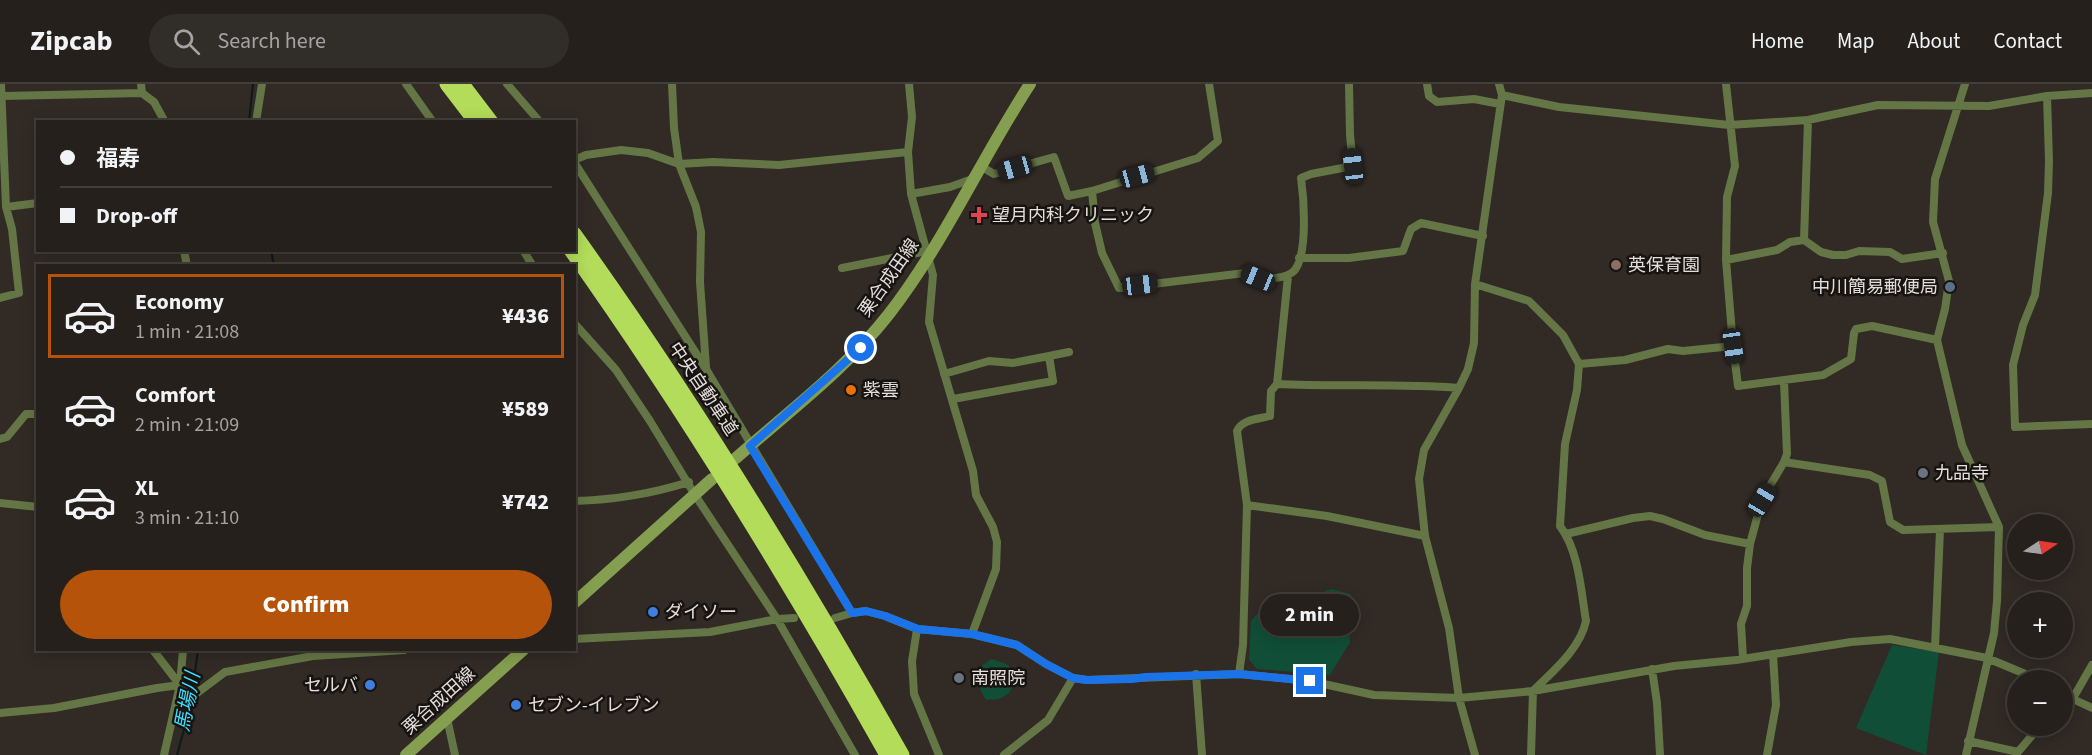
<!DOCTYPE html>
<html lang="en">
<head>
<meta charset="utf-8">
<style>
  :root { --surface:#25201c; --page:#312d29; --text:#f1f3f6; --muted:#a3a3a3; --line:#423e3b; --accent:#b45309 }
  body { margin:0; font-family:"Source Sans 3","Noto Sans JP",sans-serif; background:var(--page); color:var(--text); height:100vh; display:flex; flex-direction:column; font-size:22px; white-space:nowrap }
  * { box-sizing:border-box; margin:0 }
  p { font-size:20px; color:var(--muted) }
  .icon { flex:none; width:33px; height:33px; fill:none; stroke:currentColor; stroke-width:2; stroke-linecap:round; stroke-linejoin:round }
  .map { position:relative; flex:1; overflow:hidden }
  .sheet { position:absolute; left:36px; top:180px; width:540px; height:387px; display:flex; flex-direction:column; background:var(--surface); border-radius:0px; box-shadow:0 3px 15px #0003,0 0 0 2px var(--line) }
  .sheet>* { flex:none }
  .banner { position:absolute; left:36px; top:36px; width:540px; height:132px; border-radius:0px; box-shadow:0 3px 15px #0003,0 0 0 2px var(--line); display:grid; align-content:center; height:132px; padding:0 24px; background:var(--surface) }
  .needle { width:39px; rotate:77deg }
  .tools { position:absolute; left:2007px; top:430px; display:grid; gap:12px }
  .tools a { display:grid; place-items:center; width:66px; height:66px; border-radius:50%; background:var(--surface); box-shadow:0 3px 15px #0003,0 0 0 2px var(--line); font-size:30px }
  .end { position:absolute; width:27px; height:27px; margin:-14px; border:8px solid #1a73e8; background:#fff; box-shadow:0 0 0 3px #fff }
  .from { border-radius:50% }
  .bubble { position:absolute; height:42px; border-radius:21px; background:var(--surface); box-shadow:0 3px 15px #0003,0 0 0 2px var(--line); font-size:20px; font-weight:800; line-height:42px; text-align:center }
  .car { position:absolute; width:18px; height:36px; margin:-18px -9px; border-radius:8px; box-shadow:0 0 4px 2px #0007; background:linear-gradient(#222 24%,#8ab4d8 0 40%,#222 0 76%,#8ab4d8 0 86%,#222 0) }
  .banner b { display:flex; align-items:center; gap:21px; height:57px; font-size:22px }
  .banner b+b { border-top:2px solid var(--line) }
  .banner i { width:15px; height:15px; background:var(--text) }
  ul { padding:10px 0 0; list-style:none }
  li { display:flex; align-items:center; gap:18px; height:84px; margin:0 12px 9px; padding:0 12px; border:3px solid transparent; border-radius:0px }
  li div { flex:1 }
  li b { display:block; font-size:22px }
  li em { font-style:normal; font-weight:800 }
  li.active { border-color:var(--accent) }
  li>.icon { width:54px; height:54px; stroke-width:1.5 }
  .button { display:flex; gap:12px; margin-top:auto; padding:12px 24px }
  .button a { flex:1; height:69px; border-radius:36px; background:var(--accent); color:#fff; font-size:24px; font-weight:800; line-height:69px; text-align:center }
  header { display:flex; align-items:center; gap:36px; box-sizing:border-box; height:84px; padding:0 30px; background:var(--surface); border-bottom:2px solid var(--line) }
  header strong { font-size:28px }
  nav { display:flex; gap:33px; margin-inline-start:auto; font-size:21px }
  .search { width:420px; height:54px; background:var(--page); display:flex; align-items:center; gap:15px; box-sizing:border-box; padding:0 21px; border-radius:33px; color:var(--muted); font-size:22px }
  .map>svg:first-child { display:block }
  .green { fill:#114e37 }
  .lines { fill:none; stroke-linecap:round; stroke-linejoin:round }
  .stream { stroke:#0c1a1d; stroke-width:2 }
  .street { stroke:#647645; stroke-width:8 }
  .secondary { stroke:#849f4f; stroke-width:12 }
  .highway { stroke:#b2dc5a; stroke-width:15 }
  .route { stroke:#1a73e8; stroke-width:8 }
  .health-dot { fill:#e0444e; stroke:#161311; stroke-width:2 }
  .education-dot { fill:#8d6e63; stroke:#161311; stroke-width:2 }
  .service-dot { fill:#5c6f8a; stroke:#161311; stroke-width:2 }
  .food-dot { fill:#e8710a; stroke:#161311; stroke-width:2 }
  .worship-dot { fill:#6b7280; stroke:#161311; stroke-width:2 }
  .shop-dot { fill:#3f7fe0; stroke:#161311; stroke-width:2 }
  .labels { text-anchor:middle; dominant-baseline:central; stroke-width:5; stroke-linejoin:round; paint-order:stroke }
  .poi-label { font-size:18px; fill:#e3dedb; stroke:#161311; text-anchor:start }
  .street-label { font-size:18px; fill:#e3dedb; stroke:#161311 }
  .water-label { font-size:20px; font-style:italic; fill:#3eddff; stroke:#161311 }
</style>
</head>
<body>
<header>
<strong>Zipcab</strong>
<div class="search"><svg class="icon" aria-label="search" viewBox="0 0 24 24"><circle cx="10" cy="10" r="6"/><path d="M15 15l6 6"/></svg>Search here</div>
<nav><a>Home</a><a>Map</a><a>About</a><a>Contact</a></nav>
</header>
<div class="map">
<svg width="2092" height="671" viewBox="0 0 2092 671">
  <rect width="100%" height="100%" fill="#312a25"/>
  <!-- green -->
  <path class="green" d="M 1331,505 L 1351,510 L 1348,539 L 1350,558 L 1330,591 L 1257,585 L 1249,576 L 1251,537 L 1257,530 L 1299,532 L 1318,510 Z
    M 1892,561 L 1939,568 L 1926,671 L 1856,644 Z
    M 992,575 C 996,577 1002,578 1006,580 C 1020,588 1015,609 1001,614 C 997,616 990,615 986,616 C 976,601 973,583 992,575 Z"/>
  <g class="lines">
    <!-- stream -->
    <path class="stream" d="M 249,38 L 253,0
      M 271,166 L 274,182
      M 177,671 L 190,624 L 198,566"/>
    <!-- street -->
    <path class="street" d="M 141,0 L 142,9
      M 406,0 L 433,38
      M 507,0 L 540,38
      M 672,0 L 674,44 L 679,80 L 696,123 L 701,148 L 700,198 L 706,283
      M 909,0 L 912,33 L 908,68 L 911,110 L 950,103 L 975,94
      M 1209,0 L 1218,57 L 1198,74 L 1092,107 L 1095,139 L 1102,169 L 1119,204 L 1245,189 C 1249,190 1254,193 1258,194 C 1267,196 1287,194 1294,187 C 1308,171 1304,115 1301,94 L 1311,90 L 1353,82 L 1350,51 L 1349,0
      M 1427,0 L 1429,12 L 1437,18 L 1474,15 L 1500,20
      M 1726,0 L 1735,82 L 1727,113 L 1726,176 L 1733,262 L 1738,302 L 1823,291 L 1851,275 L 1854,249 L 1856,245 L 1872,242 L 1937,256
      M 1965,0 L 1935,95 L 1933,138 L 1949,197 L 1945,225 L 1937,256 L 1962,361 L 1999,443 L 1997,517 L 1994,549 L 1966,671
      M 0,9 L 3,12 L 142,9 L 154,18 L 165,38
      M 1502,11 L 1559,23 L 1729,41 L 1808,36 L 1878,21 L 1989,22 L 2047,12 L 2092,9
      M 2047,12 L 2049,77 L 2048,109 L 2035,211 L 2023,241 L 2013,281 L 2015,343 L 2092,340
      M 256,38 L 262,0
      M 574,76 L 586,71 L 621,66 L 648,69 L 679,80 L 713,78 L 779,81 L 908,68
      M 574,78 L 706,285 L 852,529
      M 982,83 L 994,90 L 1054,73 L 1068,112 L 1092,107
      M 911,110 L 933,191 L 929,238 L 973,387 L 976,411 L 993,443 L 997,458 L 996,485 L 972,550
      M 6,123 L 38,119
      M 1804,156 L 1808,36
      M 184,166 L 187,182
      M 523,166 L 533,182
      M 1299,174 L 1349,174 L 1403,167 L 1411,145 L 1421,139 L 1483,152
      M 1726,176 L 1777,166 L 1790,158 L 1804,156 L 1821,168 L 1833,171 L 1846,171 L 1859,167 L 1890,168 L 1902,175 L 1943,169
      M 842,184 L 927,167
      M 1475,200 L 1529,217 L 1563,251 L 1579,280 L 1577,306 L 1565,360 L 1560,442 C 1579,467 1581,507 1586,537 C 1580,565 1553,587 1533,607 L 1531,671
      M 0,214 L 19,209 L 12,145 L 6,123 L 1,0
      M 574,239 L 616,286 L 650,337 L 695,411 L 777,535 L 855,671
      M 1049,272 L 1069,268
      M 1579,280 L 1625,276 L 1668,265 L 1683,267 L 1733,262
      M 944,290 L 989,277 L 1013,279 L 1049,272 L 1053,297 L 953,315
      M 1277,300 C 1338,303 1399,299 1459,304
      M 0,355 L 7,353 L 26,330 L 38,330
      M 1784,378 L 1870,391 L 1882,397 L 1890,438 L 1903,446 L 1999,443
      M 574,417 C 614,416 651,410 689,398
      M 0,419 L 38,423
      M 1247,421 L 1327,432 L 1425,452
      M 1566,450 L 1633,434 L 1650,432 L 1663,435 L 1705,451 L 1750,460
      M 835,534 L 852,529 L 866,527 L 885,532 L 917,545 L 972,550 L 1017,561 L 1046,580 L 1073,594 L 1087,596 L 1239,590 L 1310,597 L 1374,611 L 1459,614 L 1533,607 L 1674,582 L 1736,576 L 1851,558 L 1890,555 L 1987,574 L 2042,597
      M 917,545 L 912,577 L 914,610 L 939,671
      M 574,555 L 710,548 L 777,535 L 794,534
      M 1935,563 L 1940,446
      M 153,566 L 180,601 L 187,608 L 197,609 L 225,588 L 313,572 L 404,566
      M 1743,574 L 1741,540 L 1747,522 L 1747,484 L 1750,460 L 1762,415 L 1784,378 L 1787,370 L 1784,297
      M 1652,585 L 1657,619 L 1660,671
      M 1196,590 L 1202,671
      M 1239,590 L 1243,561 L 1247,421 L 1237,347 C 1242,335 1259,335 1270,332 L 1271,307 L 1277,300 L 1288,192
      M 2062,610 L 2092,624
      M 2062,622 L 2072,616 L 2092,581
      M 0,629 L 54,624 L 157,604 L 180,601
      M 447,634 L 455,671
      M 1968,657 L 2018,668 L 2040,642
      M 164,671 L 180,601 L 183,566
      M 1004,671 L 1048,636 L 1073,594
      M 1475,671 L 1459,614 L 1449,544 L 1425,452 L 1419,395 L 1424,366 L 1459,304 L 1468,285 L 1474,259 L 1475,200 L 1502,11 L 1499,0
      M 1767,671 L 1776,621 L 1773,570"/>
    <!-- secondary -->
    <path class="secondary" d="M 736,374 C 788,328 846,285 889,230 C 944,159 981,75 1030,0
      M 574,519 L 712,395
      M 406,671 L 523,566"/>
    <!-- highway -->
    <path class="highway" d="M 447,0 L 476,38
      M 462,0 L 491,38
      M 574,150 C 694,317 801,492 902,671
      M 571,166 C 686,328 790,498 887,671"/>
  </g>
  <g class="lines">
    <!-- route -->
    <path class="route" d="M 861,264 L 750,362 L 852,529 L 866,527 L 885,532 L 918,545 L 972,550 L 1017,561 L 1046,580 L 1073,594 L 1087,596 L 1132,595 L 1146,593 L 1239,590 L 1310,597"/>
  </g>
  <!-- markers -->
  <path class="health-dot" d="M976 122h6v6h6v6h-6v6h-6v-6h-6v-6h6z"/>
  <circle class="education-dot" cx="1616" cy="181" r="6"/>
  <circle class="service-dot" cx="1950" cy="203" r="6"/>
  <circle class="food-dot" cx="851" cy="306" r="6"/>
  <g class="worship-dot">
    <circle cx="1923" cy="389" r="6"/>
    <circle cx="959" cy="594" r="6"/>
  </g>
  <g class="shop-dot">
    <circle cx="653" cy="528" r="6"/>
    <circle cx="370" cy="601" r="6"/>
    <circle cx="516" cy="621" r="6"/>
  </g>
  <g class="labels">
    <!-- poi labels -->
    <g class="poi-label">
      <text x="992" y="131">望月内科クリニック</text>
      <text x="1628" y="181">英保育園</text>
      <text x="1938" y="203" text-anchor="end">中川簡易郵便局</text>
      <text x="863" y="306">紫雲</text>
      <text x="1935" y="389">九品寺</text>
      <text x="665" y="528">ダイソー</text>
      <text x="971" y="594">南照院</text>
      <text x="358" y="601" text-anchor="end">セルバ</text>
      <text x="528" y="621">セブン-イレブン</text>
    </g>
    <!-- street labels -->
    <g class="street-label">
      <text transform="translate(889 194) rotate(-55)">栗合成田線</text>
      <text transform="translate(703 305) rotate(56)">中央自動車道</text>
      <text transform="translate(439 617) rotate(-42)">栗合成田線</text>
    </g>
    <!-- water labels -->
    <g class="water-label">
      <text transform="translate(188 618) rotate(-79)">馬場川</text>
    </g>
  </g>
</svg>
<div class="tools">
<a><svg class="needle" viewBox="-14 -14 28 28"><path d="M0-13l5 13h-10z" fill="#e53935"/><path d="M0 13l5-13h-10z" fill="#a3a3a3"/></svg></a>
<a>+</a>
<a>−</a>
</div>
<i class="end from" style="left:861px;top:264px"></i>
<i class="end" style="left:1310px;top:597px"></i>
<div class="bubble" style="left:1260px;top:510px;width:99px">2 min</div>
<i class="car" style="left:1353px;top:82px;rotate:353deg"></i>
<i class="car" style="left:1015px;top:84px;rotate:254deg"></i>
<i class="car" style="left:1137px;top:92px;rotate:75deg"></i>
<i class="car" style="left:1258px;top:194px;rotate:292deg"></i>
<i class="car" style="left:1140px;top:201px;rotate:83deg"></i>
<i class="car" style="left:1733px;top:262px;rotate:172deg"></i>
<i class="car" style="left:1762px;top:416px;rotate:31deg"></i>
<div class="banner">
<b><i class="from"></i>福寿</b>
<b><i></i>Drop-off</b>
</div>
<section class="sheet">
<ul>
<li class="active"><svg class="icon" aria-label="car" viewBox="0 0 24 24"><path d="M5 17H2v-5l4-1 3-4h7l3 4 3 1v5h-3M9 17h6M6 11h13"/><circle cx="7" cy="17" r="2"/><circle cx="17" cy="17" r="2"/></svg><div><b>Economy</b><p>1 min · 21:08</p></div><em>¥436</em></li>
<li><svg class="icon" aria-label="car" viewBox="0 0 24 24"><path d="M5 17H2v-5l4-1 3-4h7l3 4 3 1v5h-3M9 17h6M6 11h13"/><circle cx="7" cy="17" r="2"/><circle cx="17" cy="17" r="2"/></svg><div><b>Comfort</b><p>2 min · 21:09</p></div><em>¥589</em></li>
<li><svg class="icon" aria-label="car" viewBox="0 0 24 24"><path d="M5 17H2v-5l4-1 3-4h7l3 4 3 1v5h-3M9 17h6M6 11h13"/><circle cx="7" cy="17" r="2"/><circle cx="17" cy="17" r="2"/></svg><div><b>XL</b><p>3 min · 21:10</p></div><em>¥742</em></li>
</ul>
<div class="button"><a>Confirm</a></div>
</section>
</div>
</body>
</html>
